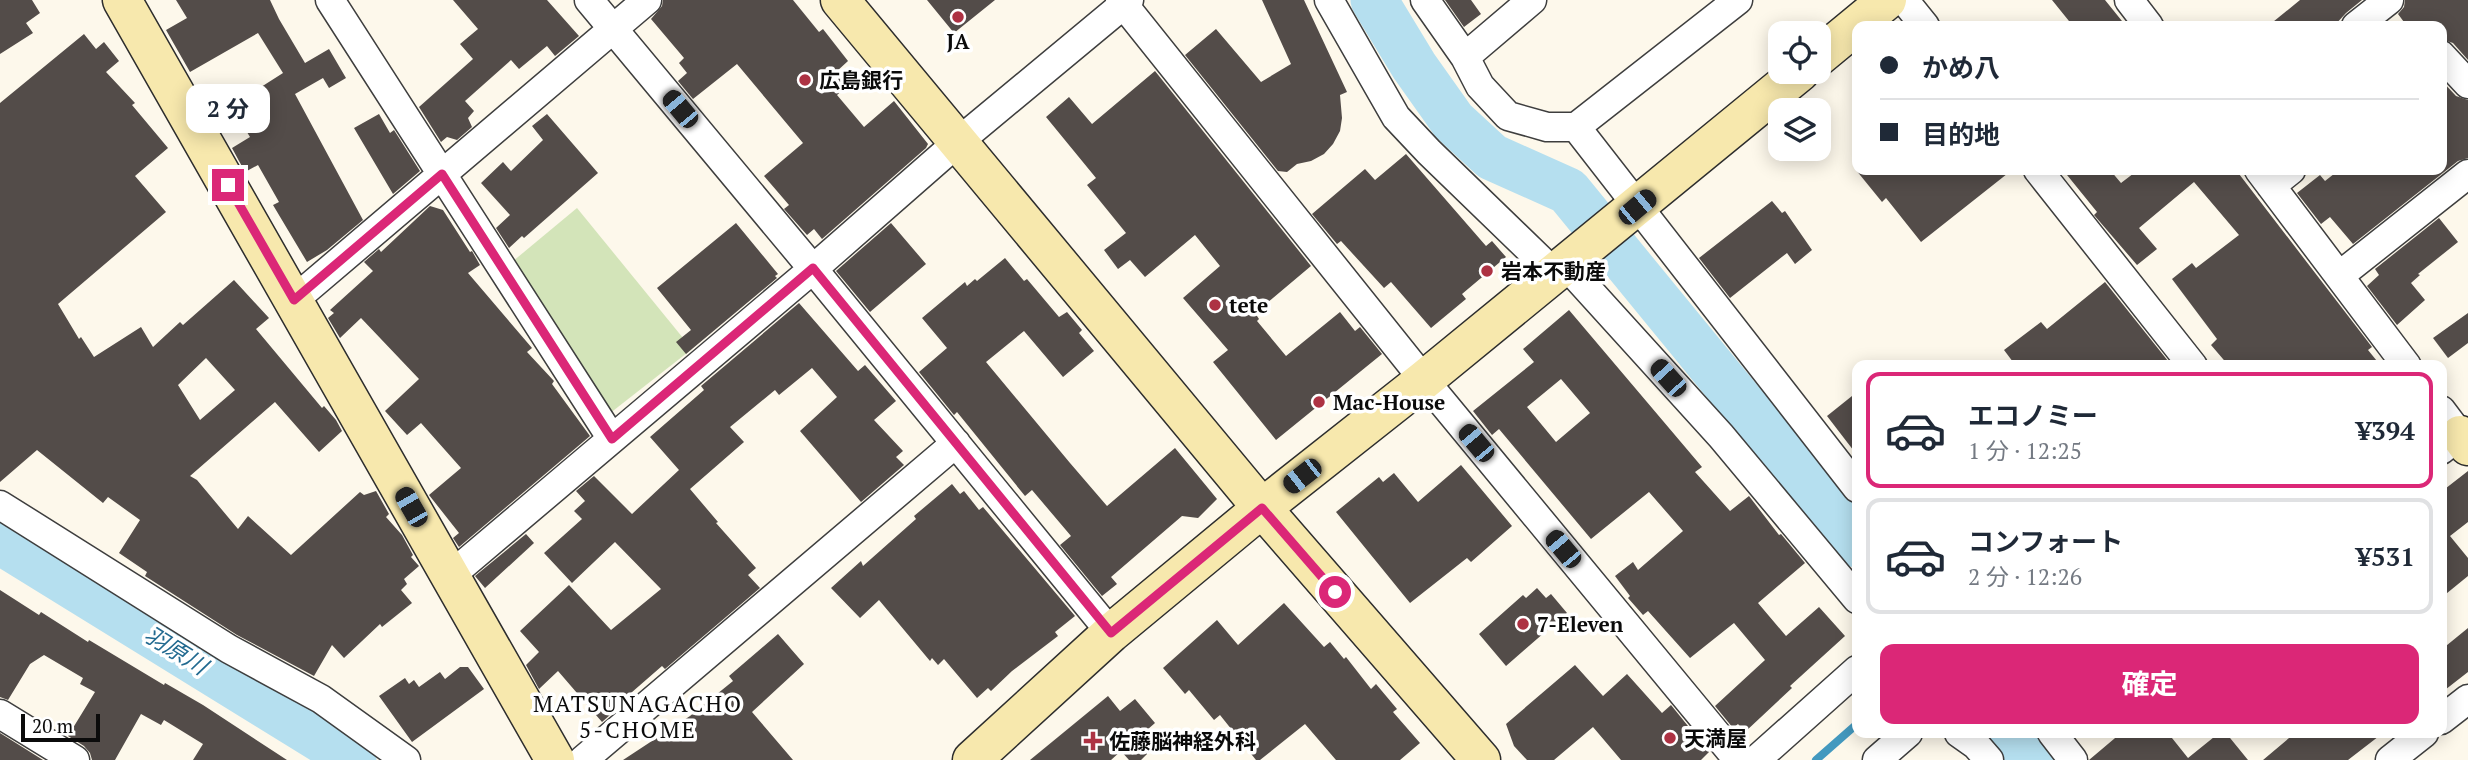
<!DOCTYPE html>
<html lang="ja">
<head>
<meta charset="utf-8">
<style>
  :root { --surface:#fff; --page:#f2f2f3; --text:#1f2937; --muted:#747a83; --line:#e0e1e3; --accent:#db2777 }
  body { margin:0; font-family:"PT Serif","Noto Sans JP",serif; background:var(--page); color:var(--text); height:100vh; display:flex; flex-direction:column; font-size:26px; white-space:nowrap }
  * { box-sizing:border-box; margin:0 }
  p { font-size:23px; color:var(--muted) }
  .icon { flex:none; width:38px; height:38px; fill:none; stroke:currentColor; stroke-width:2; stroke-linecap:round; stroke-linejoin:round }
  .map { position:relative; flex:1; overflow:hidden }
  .panel { position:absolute; left:1852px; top:360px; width:595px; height:378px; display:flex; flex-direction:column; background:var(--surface); border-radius:14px; box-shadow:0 4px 18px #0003 }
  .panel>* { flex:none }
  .banner { position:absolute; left:1852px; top:21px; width:595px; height:154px; border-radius:14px; box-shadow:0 4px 18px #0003; display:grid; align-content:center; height:154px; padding:0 28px; background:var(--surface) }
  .tools { position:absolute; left:1768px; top:21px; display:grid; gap:14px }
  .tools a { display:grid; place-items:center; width:63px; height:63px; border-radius:14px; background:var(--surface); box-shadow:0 4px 18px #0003; font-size:35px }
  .scale { position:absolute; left:21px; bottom:18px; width:79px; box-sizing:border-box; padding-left:7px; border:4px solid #0b0b0b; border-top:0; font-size:19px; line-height:24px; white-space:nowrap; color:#0b0b0b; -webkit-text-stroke:5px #fff; paint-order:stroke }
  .end { position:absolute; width:32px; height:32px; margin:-16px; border:9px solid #db2777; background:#fff; box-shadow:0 0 0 4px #fff }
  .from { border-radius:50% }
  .bubble { position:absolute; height:49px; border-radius:14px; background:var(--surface); box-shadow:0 4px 18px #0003; font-size:23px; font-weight:700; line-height:49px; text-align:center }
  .car { position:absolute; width:21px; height:42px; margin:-21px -10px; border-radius:9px; box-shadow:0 0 5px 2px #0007; background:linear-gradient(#222 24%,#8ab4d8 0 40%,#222 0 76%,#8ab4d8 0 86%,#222 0) }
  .banner b { display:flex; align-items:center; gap:24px; height:66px; font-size:26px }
  .banner b+b { border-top:2px solid var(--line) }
  .banner i { width:18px; height:18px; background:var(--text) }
  ul { padding:12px 0 0; list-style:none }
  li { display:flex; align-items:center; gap:21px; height:116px; margin:0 14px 10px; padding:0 14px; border:4px solid var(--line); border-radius:14px }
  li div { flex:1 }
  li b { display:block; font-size:26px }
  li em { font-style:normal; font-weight:700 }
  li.on { border-color:var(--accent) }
  li>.icon { width:63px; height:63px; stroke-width:1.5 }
  .action { display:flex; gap:14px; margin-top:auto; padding:14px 28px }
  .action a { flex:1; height:80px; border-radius:14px; background:var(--accent); color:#fff; font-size:28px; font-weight:700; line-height:80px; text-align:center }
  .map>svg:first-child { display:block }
  .green { fill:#d3e4b9 }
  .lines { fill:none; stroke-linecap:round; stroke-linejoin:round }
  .stream { stroke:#4399bf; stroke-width:8 }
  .river { stroke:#b5dfef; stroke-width:47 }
  .building { fill:#534c49; fill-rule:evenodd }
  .street-casing { stroke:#3e3e3e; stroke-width:31 }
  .secondary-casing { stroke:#2d2d2d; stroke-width:41 }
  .street { stroke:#fff; stroke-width:28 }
  .secondary { stroke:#f7e8ad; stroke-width:38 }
  .route { stroke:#db2777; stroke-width:9 }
  .poi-dot { fill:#ad3243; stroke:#fff; stroke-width:2.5 }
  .labels { text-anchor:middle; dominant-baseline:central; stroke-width:7; stroke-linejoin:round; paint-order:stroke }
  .poi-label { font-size:21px; font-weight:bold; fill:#0b0b0b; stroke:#fff; text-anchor:start }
  .water-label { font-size:23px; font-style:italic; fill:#226a90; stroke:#fff }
  .neighbourhood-label { font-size:23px; letter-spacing:2px; fill:#0b0b0b; stroke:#fff }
</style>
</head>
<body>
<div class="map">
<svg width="2468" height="760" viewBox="0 0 2468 760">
  <rect width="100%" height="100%" fill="#fdf8eb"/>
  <!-- green -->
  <path class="green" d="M 577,208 L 692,349 L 609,414 L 512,262 Z"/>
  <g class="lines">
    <!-- stream -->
    <path class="stream" d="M 1816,760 L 1857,724"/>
    <!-- river -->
    <path class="river" d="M 1374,0 L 1414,66 L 1453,121 L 1492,157 L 1568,191 L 1857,544
      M 0,541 L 347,755 L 353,760
      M 2011,733 L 2033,760"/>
  </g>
  <!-- building -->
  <path class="building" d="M 0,0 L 32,0 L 40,13 L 26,23 L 33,33 L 0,54 Z
    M 176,0 L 270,0 L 279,19 L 305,63 L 329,49 L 346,78 L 329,88 L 323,78 L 295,94 L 363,220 L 327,250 L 307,262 L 273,205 L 279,202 L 258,165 L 245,172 L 232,148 L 250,137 L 231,106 L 283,73 L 258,33 L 190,72 L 166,30 L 187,18 Z
    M 453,0 L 547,0 L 579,36 L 555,56 L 547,46 L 519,69 L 511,60 L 465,101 L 474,111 L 468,118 L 472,127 L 457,140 L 447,137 L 441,142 L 419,107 L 473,59 L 460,44 L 478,29 Z
    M 663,0 L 793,0 L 819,32 L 823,29 L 848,61 L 836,72 L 848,85 L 837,95 L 864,127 L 894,101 L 928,144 L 926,148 L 822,239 L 814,229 L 807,235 L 784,209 L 789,205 L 764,176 L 803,143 L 737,64 L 693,99 L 678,81 L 687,73 L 679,63 L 684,58 L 651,19 L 662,6 Z
    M 927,0 L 995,0 L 954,33 Z
    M 1262,0 L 1304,0 L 1347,92 L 1340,95 L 1342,118 L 1340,131 L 1333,144 L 1324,154 L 1311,161 L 1297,164 L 1287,172 L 1278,171 L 1185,55 L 1216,29 L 1261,82 L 1291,64 Z
    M 1445,0 L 1471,0 L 1481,14 L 1464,27 Z
    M 2052,0 L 2105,0 L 2126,26 L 2073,26 Z
    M 2300,0 L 2362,0 L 2346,13 L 2334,26 L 2268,26 Z
    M 2405,0 L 2468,0 L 2468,60 L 2453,43 L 2441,39 L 2441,26 L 2407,26 L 2398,14 L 2404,7 Z
    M 84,34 L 96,49 L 104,42 L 119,61 L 106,72 L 135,103 L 132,105 L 168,148 L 135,176 L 166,212 L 58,304 L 79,339 L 81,337 L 94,357 L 141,327 L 153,347 L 180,322 L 183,325 L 234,280 L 269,318 L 256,329 L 322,408 L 324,406 L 336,420 L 342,431 L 319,452 L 275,402 L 190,476 L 197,480 L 238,529 L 248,516 L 291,555 L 360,492 L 364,495 L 376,491 L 389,514 L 386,517 L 402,535 L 413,555 L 411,557 L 419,566 L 404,579 L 407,584 L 401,590 L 412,603 L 382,627 L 380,624 L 344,658 L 332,645 L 314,676 L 237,635 L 145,576 L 147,572 L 119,553 L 140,520 L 108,497 L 103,503 L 37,450 L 0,482 L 0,103 ZM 206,358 L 235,390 L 200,420 L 178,385 Z
    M 1155,71 L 1311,266 L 1255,313 L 1259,319 L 1257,321 L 1286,356 L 1340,312 L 1355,331 L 1360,327 L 1382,354 L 1276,440 L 1213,362 L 1228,350 L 1183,298 L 1220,266 L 1195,235 L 1145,277 L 1130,260 L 1118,269 L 1104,250 L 1126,233 L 1087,185 L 1096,178 L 1046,117 L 1069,97 L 1092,124 Z
    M 2441,80 L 2456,96 L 2468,100 L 2468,158 L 2458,161 L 2353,244 L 2330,217 L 2321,224 L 2297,193 L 2320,175 L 2325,181 L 2339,170 L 2441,170 Z
    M 379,114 L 390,133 L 394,130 L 420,171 L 393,194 L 354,128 Z
    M 547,114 L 598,173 L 524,238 L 522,236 L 509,248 L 496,228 L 510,215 L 481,183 L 503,162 L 511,171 L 543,140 L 532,126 Z
    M 1406,154 L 1486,246 L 1492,241 L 1506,257 L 1462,294 L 1466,299 L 1431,328 L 1391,282 L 1384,288 L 1341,241 L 1337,244 L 1312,214 L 1365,169 L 1375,180 Z
    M 1856,170 L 2012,170 L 1921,242 L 1886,198 L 1882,202 Z
    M 2063,170 L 2110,170 L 2121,183 L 2138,170 L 2236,170 L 2372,347 L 2368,350 L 2381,366 L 2229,366 L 2211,345 L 2217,339 L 2172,279 L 2192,263 L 2196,268 L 2239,235 L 2194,182 L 2139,228 L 2157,249 L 2137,265 L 2094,215 L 2097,212 Z
    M 1772,201 L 1782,213 L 1785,211 L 1812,250 L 1795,264 L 1787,253 L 1730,298 L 1699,258 Z
    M 430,206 L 443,210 L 470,252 L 472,251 L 480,265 L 468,273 L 532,348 L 527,352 L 554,381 L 552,384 L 590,436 L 459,547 L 453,538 L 459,533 L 429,495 L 461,468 L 421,423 L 407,435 L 385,411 L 419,379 L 361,318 L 340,338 L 328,318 L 334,313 L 330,310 L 373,271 L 364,262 L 379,249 L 381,252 Z
    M 2439,218 L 2458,242 L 2418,274 L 2420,275 L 2411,283 L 2425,300 L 2397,325 L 2367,286 L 2379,275 L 2375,269 Z
    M 736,223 L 778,274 L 775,276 L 777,278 L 686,354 L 676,342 L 691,330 L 657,288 Z
    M 891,223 L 926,264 L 870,312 L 836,271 Z
    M 1005,258 L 1024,281 L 1027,279 L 1059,317 L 1067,312 L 1082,330 L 1079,333 L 1094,351 L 1063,377 L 1024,331 L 986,362 L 1070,463 L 1107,506 L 1175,448 L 1217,499 L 1198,518 L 1182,516 L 1111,577 L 1117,584 L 1102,596 L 1060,545 L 1071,536 L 1032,490 L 1025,496 L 957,412 L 954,415 L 919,372 L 947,348 L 922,318 L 965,282 L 967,286 L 975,279 L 977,281 Z
    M 2105,282 L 2172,366 L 2016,366 L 2004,350 L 2041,322 L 2047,329 Z
    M 799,303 L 858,371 L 865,365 L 896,401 L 874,420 L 903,451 L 896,457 L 904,465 L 861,502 L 800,431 L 837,397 L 812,368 L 779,395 L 775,390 L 730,427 L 744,442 L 690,489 L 718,522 L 716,523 L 756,568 L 748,575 L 760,588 L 665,669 L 662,666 L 616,706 L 618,708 L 602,722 L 558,671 L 539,689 L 526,665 L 539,652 L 520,631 L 569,585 L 611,630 L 661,589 L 615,542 L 572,583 L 544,553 L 582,519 L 574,511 L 585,501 L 576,491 L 594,476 L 632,514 L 679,470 L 650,437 L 704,390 L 701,386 Z
    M 1569,310 L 1702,467 L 1695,472 L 1730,511 L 1749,496 L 1779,535 L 1781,534 L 1805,563 L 1758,603 L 1786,636 L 1819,607 L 1845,636 L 1790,686 L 1792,688 L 1745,732 L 1738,724 L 1733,728 L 1715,706 L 1765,660 L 1734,623 L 1690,658 L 1648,611 L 1643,615 L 1628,598 L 1630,596 L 1615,576 L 1633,562 L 1638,570 L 1683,531 L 1649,492 L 1591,539 L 1499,429 L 1492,435 L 1473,411 L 1534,362 L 1523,349 ZM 1561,379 L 1590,413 L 1556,442 L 1527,407 Z
    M 2468,313 L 2468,343 L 2448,358 L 2433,338 Z
    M 1857,392 L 1857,455 L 1827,416 Z
    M 1461,465 L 1512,526 L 1471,562 L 1467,558 L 1410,603 L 1336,512 L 1379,477 L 1383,482 L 1394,473 L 1418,502 Z
    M 2468,471 L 2468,522 L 2450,536 L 2468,558 L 2468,576 L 2441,598 L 2441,492 Z
    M 952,484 L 960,494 L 964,491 L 979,510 L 983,507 L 1075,616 L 1055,632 L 1058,636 L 1012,671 L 991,691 L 988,688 L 977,698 L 944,659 L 938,665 L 932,658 L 930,661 L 879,600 L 860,618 L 831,588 L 861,561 L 863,566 L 916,519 L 914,516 Z
    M 526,534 L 534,543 L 485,588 L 475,576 Z
    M 1537,588 L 1546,598 L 1551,594 L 1567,613 L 1506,666 L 1479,634 L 1523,595 L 1526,598 Z
    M 0,590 L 39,615 L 41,612 L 88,642 L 89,640 L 164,685 L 165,683 L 203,705 L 287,760 L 193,760 L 203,744 L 164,720 L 161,725 L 141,714 L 115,760 L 92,760 L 90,753 L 84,746 L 68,736 L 95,692 L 80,684 L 83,678 L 44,655 L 30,664 L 8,700 L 0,697 Z
    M 1284,603 L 1324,647 L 1330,642 L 1344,659 L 1346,657 L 1371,689 L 1376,684 L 1397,709 L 1393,712 L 1420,743 L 1400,760 L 1336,760 L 1305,724 L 1260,760 L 1256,760 L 1220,715 L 1214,720 L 1189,690 L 1185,694 L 1163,668 L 1217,620 L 1238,645 Z
    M 2468,628 L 2468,672 L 2441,693 L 2441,650 Z
    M 778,634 L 804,664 L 752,712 L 793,760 L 623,760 L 690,716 L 733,681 L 729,676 Z
    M 1575,665 L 1603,696 L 1627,674 L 1662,713 L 1671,705 L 1709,752 L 1701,760 L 1621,760 L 1593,727 L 1554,760 L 1527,760 L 1514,746 L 1506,724 Z
    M 460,667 L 468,667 L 484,689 L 412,742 L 379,696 L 405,678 L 409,684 L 414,680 L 419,687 L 440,672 L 445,679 Z
    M 1108,696 L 1120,711 L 1135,699 L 1155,723 L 1140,736 L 1152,749 L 1141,760 L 1129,760 L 1121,751 L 1111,760 L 1030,760 Z
    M 0,733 L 43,760 L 0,760 Z
    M 2121,733 L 2168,733 L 2188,758 L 2219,733 L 2226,733 L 2248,760 L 2089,760 Z
    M 2295,733 L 2383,733 L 2348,760 L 2263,760 Z"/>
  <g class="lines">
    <!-- street casing -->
    <g class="street-casing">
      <path id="street" d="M 330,0 L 612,439
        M 589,0 L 813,269 L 1111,633
        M 1120,0 L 1424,380 L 1738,760
        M 1329,0 L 1396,117 L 1429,152 L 1553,272
        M 1425,0 L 1465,57 L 1480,86 L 1508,116 L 1547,127 L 1576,127 L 1738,0
        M 1904,0 L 1925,26
        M 2129,0 L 2149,26
        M 2356,26 L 2389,0
        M 2441,55 L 2468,84
        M 1465,57 L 1532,0
        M 1576,127 L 1857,488
        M 2038,170 L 2193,366
        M 2259,170 L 2407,366
        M 2271,186 L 2291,170
        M 1564,263 L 1721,436 L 1857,599
        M 2339,276 L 2468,174
        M 294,300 L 647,0
        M 2441,410 L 2460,435 L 2441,450
        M 0,505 L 229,649 L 321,699 L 406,760
        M 450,576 L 813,269 L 958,142 L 1129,0
        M 0,714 L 75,760
        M 2441,720 L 2468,699
        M 1959,733 L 1976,745 L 1989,760
        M 2052,733 L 2073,760
        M 583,760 L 956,443
        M 1756,760 L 1857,670
        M 1877,760 L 1908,733
        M 2390,760 L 2424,733"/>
    </g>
    <!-- secondary casing -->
    <g class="secondary-casing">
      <path id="secondary" d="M 122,0 L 555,760
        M 840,0 L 1262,508 L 1481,760
        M 1818,57 L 1887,0
        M 2460,435 L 2468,446
        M 972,760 L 1111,633 L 1262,508 L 1424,380 L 1800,72"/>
    </g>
    <!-- street -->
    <use href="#street" class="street"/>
    <!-- secondary -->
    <use href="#secondary" class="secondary"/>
  </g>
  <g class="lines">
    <!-- route -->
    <path class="route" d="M 228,185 L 294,300 L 442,174 L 612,439 L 813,268 L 1111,633 L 1262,508 L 1335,592"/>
  </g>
  <!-- markers -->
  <g class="poi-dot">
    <circle cx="958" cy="17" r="7"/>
    <circle cx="805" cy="80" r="7"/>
    <circle cx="1487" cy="271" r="7"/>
    <circle cx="1215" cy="305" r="7"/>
    <circle cx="1319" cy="402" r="7"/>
    <circle cx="1523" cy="624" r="7"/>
    <circle cx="1670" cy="738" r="7"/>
    <path d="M1089.5 730.5h7v7h7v7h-7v7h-7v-7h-7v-7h7z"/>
  </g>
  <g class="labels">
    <!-- poi labels -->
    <g class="poi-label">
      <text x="958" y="41" text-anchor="middle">JA</text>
      <text x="819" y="80">広島銀行</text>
      <text x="1501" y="271">岩本不動産</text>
      <text x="1229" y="305">tete</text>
      <text x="1333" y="402">Mac-House</text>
      <text x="1537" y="624">7-Eleven</text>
      <text x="1684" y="738">天満屋</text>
      <text x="1109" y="741">佐藤脳神経外科</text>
    </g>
    <!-- water labels -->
    <g class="water-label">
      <text transform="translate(176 650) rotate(32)">羽原川</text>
    </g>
    <!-- neighbourhood labels -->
    <g class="neighbourhood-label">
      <text x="638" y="703">MATSUNAGACHO<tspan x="638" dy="26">5-CHOME</tspan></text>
    </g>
  </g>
</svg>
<div class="tools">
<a><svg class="icon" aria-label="locate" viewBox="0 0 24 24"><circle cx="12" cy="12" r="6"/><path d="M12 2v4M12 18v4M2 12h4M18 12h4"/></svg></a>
<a><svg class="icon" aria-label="layers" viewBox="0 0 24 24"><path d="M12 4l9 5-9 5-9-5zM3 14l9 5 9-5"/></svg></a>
</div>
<div class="scale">20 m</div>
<i class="end from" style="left:1335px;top:592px"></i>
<i class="end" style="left:228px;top:185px"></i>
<div class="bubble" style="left:186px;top:84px;width:84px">2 分</div>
<i class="car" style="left:680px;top:109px;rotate:320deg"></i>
<i class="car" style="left:1637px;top:207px;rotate:50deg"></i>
<i class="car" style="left:1668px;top:378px;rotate:318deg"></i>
<i class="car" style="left:1476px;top:443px;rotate:320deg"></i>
<i class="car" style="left:1302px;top:476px;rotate:232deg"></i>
<i class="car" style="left:411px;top:507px;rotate:330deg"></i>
<i class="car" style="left:1563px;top:549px;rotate:320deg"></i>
<div class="banner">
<b><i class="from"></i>かめ八</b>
<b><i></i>目的地</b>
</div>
<section class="panel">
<ul>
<li class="on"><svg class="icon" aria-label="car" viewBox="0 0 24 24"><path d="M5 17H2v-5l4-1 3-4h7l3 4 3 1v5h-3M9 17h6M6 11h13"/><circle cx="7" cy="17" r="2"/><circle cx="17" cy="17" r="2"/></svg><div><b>エコノミー</b><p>1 分 · 12:25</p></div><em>¥394</em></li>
<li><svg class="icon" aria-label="car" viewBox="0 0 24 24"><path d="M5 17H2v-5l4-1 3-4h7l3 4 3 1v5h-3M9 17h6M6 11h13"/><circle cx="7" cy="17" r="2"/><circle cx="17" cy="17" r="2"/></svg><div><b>コンフォート</b><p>2 分 · 12:26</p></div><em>¥531</em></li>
</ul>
<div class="action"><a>確定</a></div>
</section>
</div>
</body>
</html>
